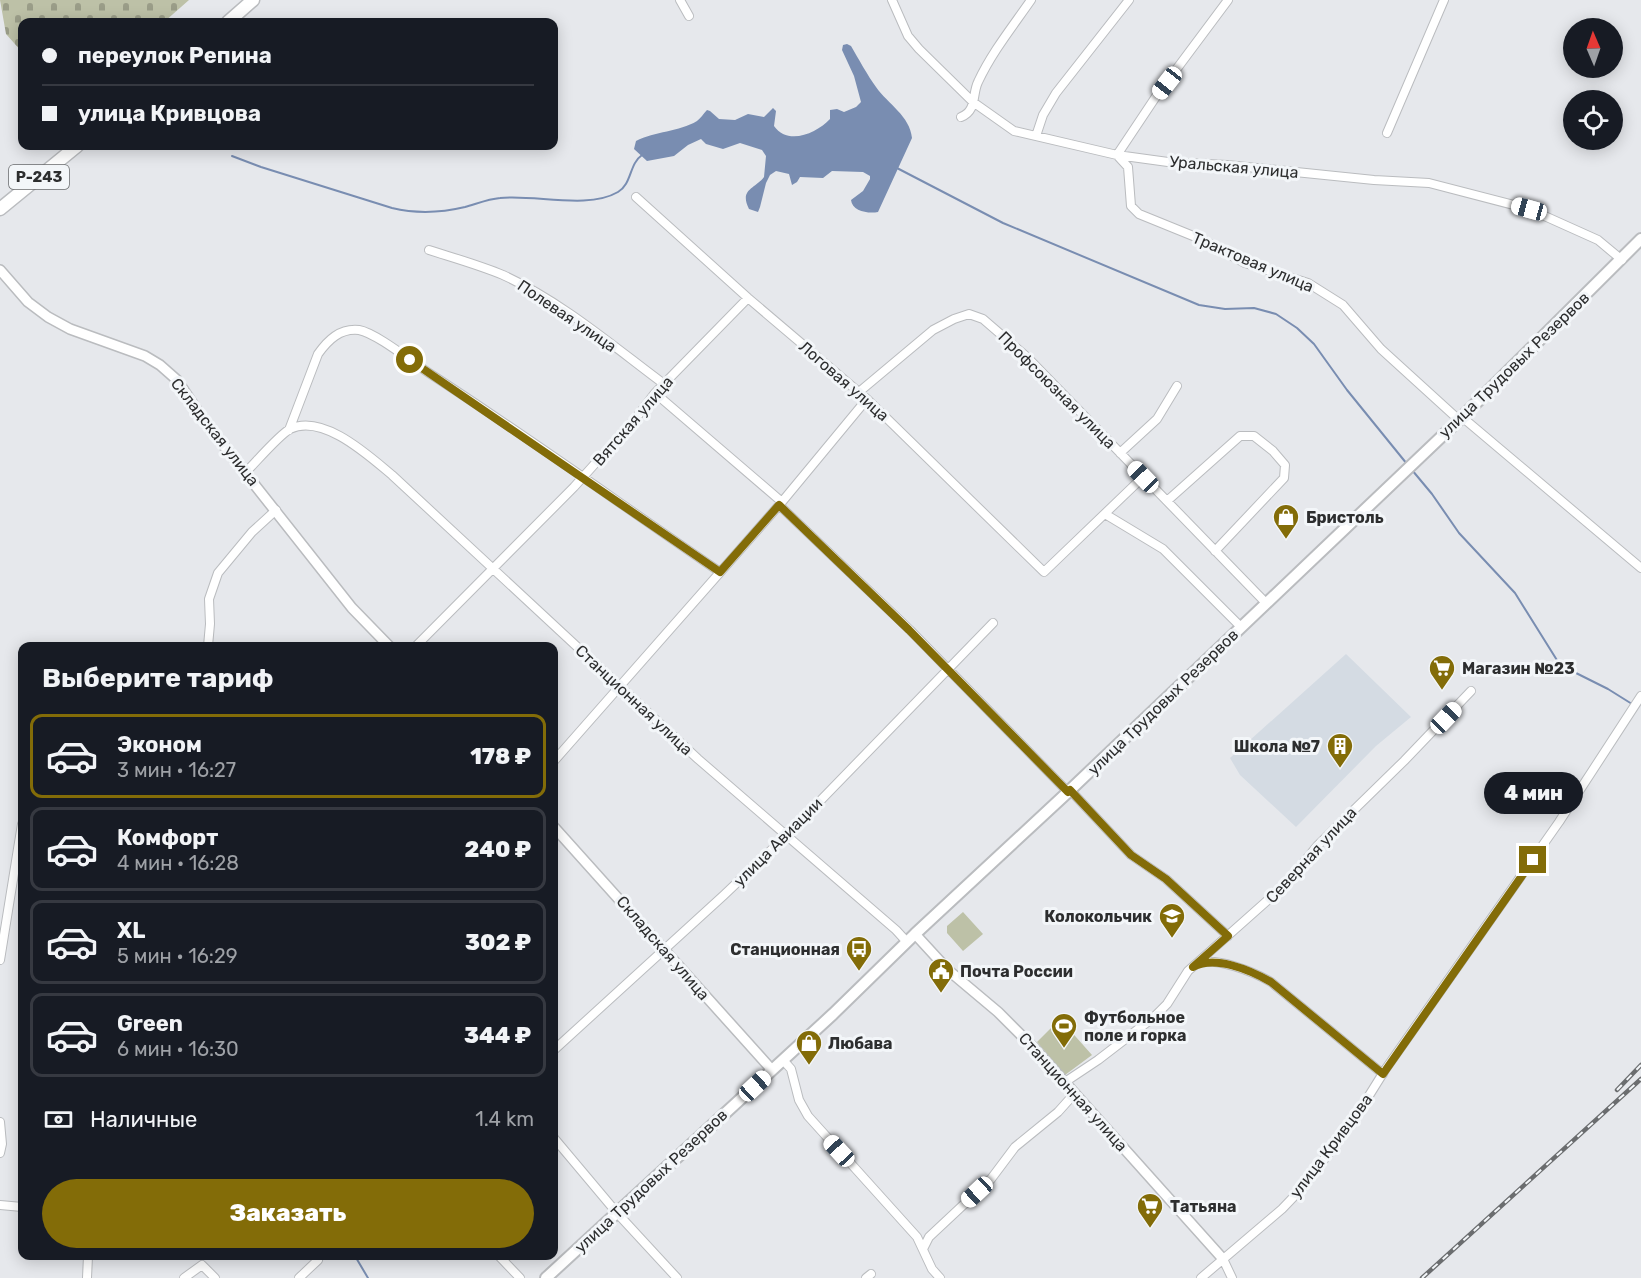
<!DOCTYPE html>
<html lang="ru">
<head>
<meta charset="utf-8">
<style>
  :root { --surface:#171b24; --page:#242831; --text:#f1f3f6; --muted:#9ea1a6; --line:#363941; --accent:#836c08 }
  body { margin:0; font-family:Rubik,sans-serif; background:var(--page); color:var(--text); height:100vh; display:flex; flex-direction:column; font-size:22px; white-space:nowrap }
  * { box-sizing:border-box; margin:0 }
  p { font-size:20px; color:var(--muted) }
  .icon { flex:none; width:33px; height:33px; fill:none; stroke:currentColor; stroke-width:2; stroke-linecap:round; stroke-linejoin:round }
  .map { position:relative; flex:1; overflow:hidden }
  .panel { position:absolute; left:18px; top:642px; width:540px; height:618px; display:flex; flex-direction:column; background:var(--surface); border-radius:12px; box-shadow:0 3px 15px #0003 }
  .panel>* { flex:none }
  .guide { position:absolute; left:18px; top:18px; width:540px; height:132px; border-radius:12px; box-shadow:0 3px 15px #0003; display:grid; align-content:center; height:132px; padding:0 24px; background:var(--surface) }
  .needle { width:39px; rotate:358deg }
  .buttons { position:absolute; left:1563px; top:18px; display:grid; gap:12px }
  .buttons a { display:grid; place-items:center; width:60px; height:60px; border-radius:50%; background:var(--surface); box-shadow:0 3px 15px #0003; font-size:30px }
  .end { position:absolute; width:27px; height:27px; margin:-14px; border:8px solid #836c08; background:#fff; box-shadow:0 0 0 3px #fff }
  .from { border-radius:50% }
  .bubble { position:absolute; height:42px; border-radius:21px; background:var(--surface); box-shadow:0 3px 15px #0003; font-size:20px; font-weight:800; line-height:42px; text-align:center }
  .car { position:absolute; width:18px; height:36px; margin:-18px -9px; border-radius:8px; box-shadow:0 0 4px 2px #0007; background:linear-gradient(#fff 24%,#345 0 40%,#fff 0 76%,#345 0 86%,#fff 0) }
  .guide b { display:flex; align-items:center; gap:21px; height:57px; font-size:22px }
  .guide b+b { border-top:2px solid var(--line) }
  .guide i { width:15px; height:15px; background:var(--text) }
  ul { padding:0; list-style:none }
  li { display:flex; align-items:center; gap:18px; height:84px; margin:0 12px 9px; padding:0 12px; border:3px solid var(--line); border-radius:12px }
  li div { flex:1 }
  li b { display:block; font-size:22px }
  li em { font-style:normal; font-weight:800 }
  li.current { border-color:var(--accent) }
  li>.icon { width:54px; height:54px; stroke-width:1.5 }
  h2 { padding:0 24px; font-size:27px; line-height:72px }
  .pay { display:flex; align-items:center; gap:15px; height:66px; padding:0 24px; font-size:22px }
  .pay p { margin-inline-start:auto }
  .button { display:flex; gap:12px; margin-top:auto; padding:12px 24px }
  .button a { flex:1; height:69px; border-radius:36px; background:var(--accent); color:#fff; font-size:24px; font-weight:800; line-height:69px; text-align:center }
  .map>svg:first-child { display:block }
  .built { fill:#d4dbe3 }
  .cemetery { fill:url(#cemetery-stones) }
  .park { fill:#bdc1a7 }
  .water { fill:#798db1 }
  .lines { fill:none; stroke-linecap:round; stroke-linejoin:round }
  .stream { stroke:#798db1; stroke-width:2 }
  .minor-casing { stroke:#babcbf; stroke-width:10 }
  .tertiary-casing { stroke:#babcbf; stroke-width:12 }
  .secondary-casing { stroke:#babcbf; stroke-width:14 }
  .trunk-casing { stroke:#babcbf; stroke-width:15 }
  .minor { stroke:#fff; stroke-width:8 }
  .tertiary { stroke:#fff; stroke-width:9 }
  .secondary { stroke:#fff; stroke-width:10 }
  .trunk { stroke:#fff; stroke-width:12 }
  .rail-casing { stroke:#6b6d6f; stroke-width:4.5 }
  .rail { stroke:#f3f6f9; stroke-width:2; stroke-dasharray:7; stroke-linecap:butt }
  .route { stroke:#836c08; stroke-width:8 }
  .labels { text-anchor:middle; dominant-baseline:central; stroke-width:6; stroke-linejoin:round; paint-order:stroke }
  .shield { fill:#f3f6f9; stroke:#686a6c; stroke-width:1.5 }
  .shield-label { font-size:15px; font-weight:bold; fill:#2d2e2f }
  .street-label { font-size:16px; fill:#2d2e2f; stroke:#f3f6f9 }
  .poi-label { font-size:16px; font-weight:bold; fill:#2d2e2f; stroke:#f3f6f9; text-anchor:start }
</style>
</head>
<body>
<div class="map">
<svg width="1641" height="1278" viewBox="0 0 1641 1278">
  <defs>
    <pattern id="cemetery-stones" width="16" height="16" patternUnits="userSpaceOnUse" patternTransform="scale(1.5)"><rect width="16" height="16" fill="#bdc1a7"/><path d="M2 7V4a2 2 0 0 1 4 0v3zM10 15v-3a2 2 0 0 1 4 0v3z" fill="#9a9d88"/></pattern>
  </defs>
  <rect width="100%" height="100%" fill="#e6e8ec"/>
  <!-- built -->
  <path class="built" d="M 1346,654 L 1411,717 L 1376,746 L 1296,827 L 1240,775 L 1230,758 Z"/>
  <!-- cemetery -->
  <path class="cemetery" d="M 0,0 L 189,0 L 164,22 L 22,22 L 22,52 L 6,34 Z"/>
  <!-- park -->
  <path class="park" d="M 963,912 L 983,934 L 963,951 L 947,933 L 947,926 Z
    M 1060,1019 L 1092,1055 L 1065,1075 L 1037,1042 Z"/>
  <!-- water -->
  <path class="water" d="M 847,44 L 851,46 C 858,58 868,76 876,87 C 888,104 910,116 912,138 L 878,212 C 868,214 852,211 851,200 L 863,191 L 870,179 L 870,176 L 863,172 L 832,171 L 823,178 L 800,177 L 797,182 L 792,185 L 789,174 L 776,171 L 770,175 L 766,183 L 760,207 L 758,212 L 749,209 C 739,189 755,189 764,177 L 766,156 L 762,150 L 740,143 L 723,149 L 706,144 L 701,139 L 688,145 L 674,156 L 647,161 L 634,149 L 636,141 C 655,131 679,132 697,121 C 701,118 703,114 707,110 L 710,111 L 719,119 L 735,120 L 748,114 L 764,117 L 773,108 L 776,111 L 774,126 C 788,146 817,133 830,119 L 830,110 L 837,109 L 844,112 L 856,107 L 861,102 L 854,76 L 842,50 L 843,45 Z"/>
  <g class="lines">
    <!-- stream -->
    <path class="stream" d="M 232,156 L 261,167 L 392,208 C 417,214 440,213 465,207 C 476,204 488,199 500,198 C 535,194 587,210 618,192 C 632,184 629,164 642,155
      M 895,167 L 1003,223 L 1199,305 L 1225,309 L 1254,308 L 1276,314 L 1297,328 L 1314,344 L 1347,390 L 1407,464
      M 1412,470 L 1432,494 L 1459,533 L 1515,593 L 1560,665 L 1608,689 L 1632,704
      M 355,1256 L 368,1278"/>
    <!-- minor casing -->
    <g class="minor-casing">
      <path id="minor" d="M 680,0 L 689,16
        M 892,0 L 908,36 L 919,49 L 973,102 L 1014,131 L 1117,155 L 1168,162 L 1227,165 L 1374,180 L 1429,183 L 1529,209 L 1598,240 L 1622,260
        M 1228,0 L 1155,98 L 1117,155 L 1128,167 L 1131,206 L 1139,214 L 1203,240 L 1245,263 L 1308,283 L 1343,305 L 1381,349 L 1459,420
        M 961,117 C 977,111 972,94 978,82 C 992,52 1013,26 1031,0
        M 1387,133 L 1444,0
        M 1036,136 L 1043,115 L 1056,93 L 1129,0
        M 636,197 L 748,298 L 867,399 L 1044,572 L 1143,477
        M 429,250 C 454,258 479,265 503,275 C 562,302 613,346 664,384
        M 859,392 L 933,330 L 954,319 L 969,314 L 983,319 L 1027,357 L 1266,603
        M 655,393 L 782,502
        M 1462,417 L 1641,568
        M 289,430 L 318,354 C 328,340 340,328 359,330 C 376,333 412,362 429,373 C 528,437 623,506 720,572
        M 1120,453 L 1157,419 L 1177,386
        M 246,472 C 256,462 279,435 290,429 C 323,413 369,456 392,475 L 698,759 L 896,930 L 907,942
        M 1167,501 L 1240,436 L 1254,436 L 1273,451 L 1285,465 L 1284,478 L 1215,551
        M 779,505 L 910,630 L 1068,792
        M 1105,514 L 1163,549 L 1241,627
        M 208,646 L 210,624 L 209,599 L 218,573 L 252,532 L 276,510
        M 416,646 L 574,487 L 636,418 L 655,393 L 748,298
        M 554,761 L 781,503 L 867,399
        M 1070,790 L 1131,855 L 1166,879 L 1228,936
        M 0,960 L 22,824
        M 1197,964 C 1215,956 1254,972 1271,982 L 1383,1074
        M 554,1050 L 724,895 L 786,836 L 993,623
        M 783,1060 L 791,1069 L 799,1100 L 808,1116 L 917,1237 L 932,1269 L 940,1278
        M 1065,1082 L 1098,1060 L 1154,1017 L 1167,1004 L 1188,971 L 1286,884 L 1318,845 L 1404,761 L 1471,691
        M 0,1122 L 2,1144 L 0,1153
        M 554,1138 L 617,1213 L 677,1278
        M 0,1205 L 22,1207
        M 923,1249 L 929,1237 L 991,1179 L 1015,1147 L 1058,1112 L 1075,1093
        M 499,1256 L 520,1278
        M 1223,1259 L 1232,1278
        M 87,1278 L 88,1256
        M 184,1278 L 202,1265 L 215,1278
        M 299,1278 L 318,1260 L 316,1256
        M 866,1278 L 871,1274
        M 1201,1278 L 1282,1209 L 1305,1185 L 1355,1118 L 1385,1070 L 1559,822 L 1641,696"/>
    </g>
    <!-- tertiary casing -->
    <g class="tertiary-casing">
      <path id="tertiary" d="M 0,270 L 28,302 L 48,317 L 70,329 L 145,356 L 160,365 L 177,380 L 205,422 L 352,608 L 389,646
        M 554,827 L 772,1070
        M 915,934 L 948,970 L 998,1012 L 1035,1049 L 1223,1259"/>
    </g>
    <!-- secondary casing -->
    <g class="secondary-casing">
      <path id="secondary" d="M 546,1278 L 833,1014 L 915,934 L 1068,792 L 1459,420 L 1641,239"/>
    </g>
    <!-- trunk casing -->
    <g class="trunk-casing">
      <path id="trunk" d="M 228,22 L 253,0
        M 0,209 L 77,146"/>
    </g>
    <!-- minor -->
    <use href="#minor" class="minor"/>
    <!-- tertiary -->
    <use href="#tertiary" class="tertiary"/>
    <!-- secondary -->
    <use href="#secondary" class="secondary"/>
    <!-- trunk -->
    <use href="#trunk" class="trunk"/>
    <!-- rail casing -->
    <g class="rail-casing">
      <path id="rail" d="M 1617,1090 L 1641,1065
        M 1422,1278 L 1641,1079"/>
    </g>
    <!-- rail -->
    <use href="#rail" class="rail"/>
  </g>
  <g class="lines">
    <!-- route -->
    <path class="route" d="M 410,360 L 720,572 L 779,505 L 909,630 L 1068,792 L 1070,790 L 1131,855 L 1166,879 L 1228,936 L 1193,967 C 1215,955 1250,970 1271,982 L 1383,1074 L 1533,860"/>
  </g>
  <!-- icons -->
  <defs>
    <g id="shop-pin" transform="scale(1.35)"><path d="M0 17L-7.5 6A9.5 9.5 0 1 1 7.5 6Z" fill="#836c08" stroke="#f3f6f9"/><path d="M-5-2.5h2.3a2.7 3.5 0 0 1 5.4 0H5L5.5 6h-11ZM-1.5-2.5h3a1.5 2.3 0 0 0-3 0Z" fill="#fff"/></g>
    <g id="supermarket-pin" transform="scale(1.35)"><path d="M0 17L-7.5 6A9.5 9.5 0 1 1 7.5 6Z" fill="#836c08" stroke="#f3f6f9"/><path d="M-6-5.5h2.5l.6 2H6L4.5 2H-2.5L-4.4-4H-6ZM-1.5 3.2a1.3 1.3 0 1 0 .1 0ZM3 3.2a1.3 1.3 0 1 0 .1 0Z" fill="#fff"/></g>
    <g id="building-pin" transform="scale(1.35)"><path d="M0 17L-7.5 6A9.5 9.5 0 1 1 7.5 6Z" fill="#836c08" stroke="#f3f6f9"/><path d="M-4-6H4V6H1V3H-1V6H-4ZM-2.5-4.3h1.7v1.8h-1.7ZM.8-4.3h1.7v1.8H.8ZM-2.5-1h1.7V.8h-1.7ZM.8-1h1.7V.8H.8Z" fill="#fff"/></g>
    <g id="school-pin" transform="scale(1.35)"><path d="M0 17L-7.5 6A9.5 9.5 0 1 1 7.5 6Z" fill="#836c08" stroke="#f3f6f9"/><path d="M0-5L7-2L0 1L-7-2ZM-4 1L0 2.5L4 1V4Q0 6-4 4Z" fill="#fff"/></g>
    <g id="bus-pin" transform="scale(1.35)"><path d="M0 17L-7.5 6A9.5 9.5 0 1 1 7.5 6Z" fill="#836c08" stroke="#f3f6f9"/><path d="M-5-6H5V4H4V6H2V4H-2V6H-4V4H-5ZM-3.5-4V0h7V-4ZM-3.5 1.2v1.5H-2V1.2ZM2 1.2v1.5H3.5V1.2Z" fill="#fff"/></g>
    <g id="civic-pin" transform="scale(1.35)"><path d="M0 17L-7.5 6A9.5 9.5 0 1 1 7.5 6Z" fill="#836c08" stroke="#f3f6f9"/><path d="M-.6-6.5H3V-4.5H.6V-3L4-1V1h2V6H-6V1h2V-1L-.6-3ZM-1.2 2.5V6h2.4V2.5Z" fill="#fff"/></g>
    <g id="stadium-pin" transform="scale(1.35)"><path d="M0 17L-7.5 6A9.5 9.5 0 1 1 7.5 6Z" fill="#836c08" stroke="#f3f6f9"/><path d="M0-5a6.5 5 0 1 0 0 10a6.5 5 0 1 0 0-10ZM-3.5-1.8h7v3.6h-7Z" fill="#fff"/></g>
  </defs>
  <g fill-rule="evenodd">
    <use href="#shop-pin" x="1286" y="517"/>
    <use href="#supermarket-pin" x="1442" y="668"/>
    <use href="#building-pin" x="1340" y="746"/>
    <use href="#school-pin" x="1172" y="916"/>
    <use href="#bus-pin" x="859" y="949"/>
    <use href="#civic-pin" x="941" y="971"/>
    <use href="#stadium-pin" x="1064" y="1026"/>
    <use href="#shop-pin" x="809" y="1043"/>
    <use href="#supermarket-pin" x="1150" y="1206"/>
  </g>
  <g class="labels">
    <!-- shield labels -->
    <rect class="shield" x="9" y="165" width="60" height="24" rx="4.5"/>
    <g class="shield-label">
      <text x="39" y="177">Р-243</text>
    </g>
    <!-- street labels -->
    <g class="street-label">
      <text transform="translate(1234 167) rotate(5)">Уральская улица</text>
      <text transform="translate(1253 262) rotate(23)">Трактовая улица</text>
      <text transform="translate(567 316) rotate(34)">Полевая улица</text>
      <text transform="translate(1514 365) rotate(-44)">улица Трудовых Резервов</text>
      <text transform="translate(844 381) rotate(41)">Логовая улица</text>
      <text transform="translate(1057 390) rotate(45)">Профсоюзная улица</text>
      <text transform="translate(633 421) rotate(-49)">Вятская улица</text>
      <text transform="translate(215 432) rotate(52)">Складская улица</text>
      <text transform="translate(634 700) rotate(43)">Станционная улица</text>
      <text transform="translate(1163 702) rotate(-44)">улица Трудовых Резервов</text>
      <text transform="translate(778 842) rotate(-45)">улица Авиации</text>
      <text transform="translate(1311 855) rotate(-47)">Северная улица</text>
      <text transform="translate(663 948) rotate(49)">Складская улица</text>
      <text transform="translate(1073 1092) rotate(48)">Станционная улица</text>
      <text transform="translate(1331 1146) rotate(-53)">улица Кривцова</text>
      <text transform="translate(651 1181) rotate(-43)">улица Трудовых Резервов</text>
    </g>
    <!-- poi labels -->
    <g class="poi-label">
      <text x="1306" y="517">Бристоль</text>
      <text x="1462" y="668">Магазин №23</text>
      <text x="1320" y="746" text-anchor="end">Школа №7</text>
      <text x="1152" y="916" text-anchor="end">Колокольчик</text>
      <text x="840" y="949" text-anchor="end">Станционная</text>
      <text x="960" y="971">Почта России</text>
      <text x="1084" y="1017">Футбольное<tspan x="1084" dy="18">поле и горка</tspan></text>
      <text x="828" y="1043">Любава</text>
      <text x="1170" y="1206">Татьяна</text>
    </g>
  </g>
</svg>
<div class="buttons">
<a><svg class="needle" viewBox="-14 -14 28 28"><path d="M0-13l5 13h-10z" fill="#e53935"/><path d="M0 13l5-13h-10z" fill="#9ea1a6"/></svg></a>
<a><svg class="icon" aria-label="locate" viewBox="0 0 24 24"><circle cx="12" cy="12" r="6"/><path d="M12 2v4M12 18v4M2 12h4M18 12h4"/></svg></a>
</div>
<i class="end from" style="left:410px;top:360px"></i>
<i class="end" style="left:1533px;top:860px"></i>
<div class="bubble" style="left:1484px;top:772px;width:99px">4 мин</div>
<i class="car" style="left:1167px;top:83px;rotate:218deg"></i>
<i class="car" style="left:1529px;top:209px;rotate:285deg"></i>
<i class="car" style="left:1143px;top:477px;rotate:316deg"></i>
<i class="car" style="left:1446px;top:718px;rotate:44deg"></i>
<i class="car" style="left:755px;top:1086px;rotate:47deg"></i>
<i class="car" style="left:839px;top:1151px;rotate:317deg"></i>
<i class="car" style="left:977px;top:1192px;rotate:227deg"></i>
<div class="guide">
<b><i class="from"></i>переулок Репина</b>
<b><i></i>улица Кривцова</b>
</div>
<section class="panel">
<h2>Выберите тариф</h2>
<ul>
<li class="current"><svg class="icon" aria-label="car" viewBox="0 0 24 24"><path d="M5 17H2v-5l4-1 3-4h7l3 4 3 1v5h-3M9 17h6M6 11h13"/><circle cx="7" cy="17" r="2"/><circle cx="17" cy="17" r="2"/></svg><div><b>Эконом</b><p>3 мин · 16:27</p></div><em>178 ₽</em></li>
<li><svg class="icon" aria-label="car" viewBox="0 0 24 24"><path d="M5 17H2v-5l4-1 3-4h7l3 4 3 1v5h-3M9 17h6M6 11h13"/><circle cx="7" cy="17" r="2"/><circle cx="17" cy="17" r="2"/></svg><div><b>Комфорт</b><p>4 мин · 16:28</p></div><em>240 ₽</em></li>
<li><svg class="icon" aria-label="car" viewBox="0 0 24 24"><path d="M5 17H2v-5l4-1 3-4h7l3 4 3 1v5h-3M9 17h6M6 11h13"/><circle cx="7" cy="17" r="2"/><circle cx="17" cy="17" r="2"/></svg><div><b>XL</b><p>5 мин · 16:29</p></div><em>302 ₽</em></li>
<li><svg class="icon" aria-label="car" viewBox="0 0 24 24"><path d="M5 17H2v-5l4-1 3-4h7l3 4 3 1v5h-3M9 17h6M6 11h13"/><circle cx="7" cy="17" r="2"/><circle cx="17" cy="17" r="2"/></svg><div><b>Green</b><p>6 мин · 16:30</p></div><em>344 ₽</em></li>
</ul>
<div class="pay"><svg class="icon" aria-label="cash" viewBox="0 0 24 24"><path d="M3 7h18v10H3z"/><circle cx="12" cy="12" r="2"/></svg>Наличные<p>1.4 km</p></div>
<div class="button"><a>Заказать</a></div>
</section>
</div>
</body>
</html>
